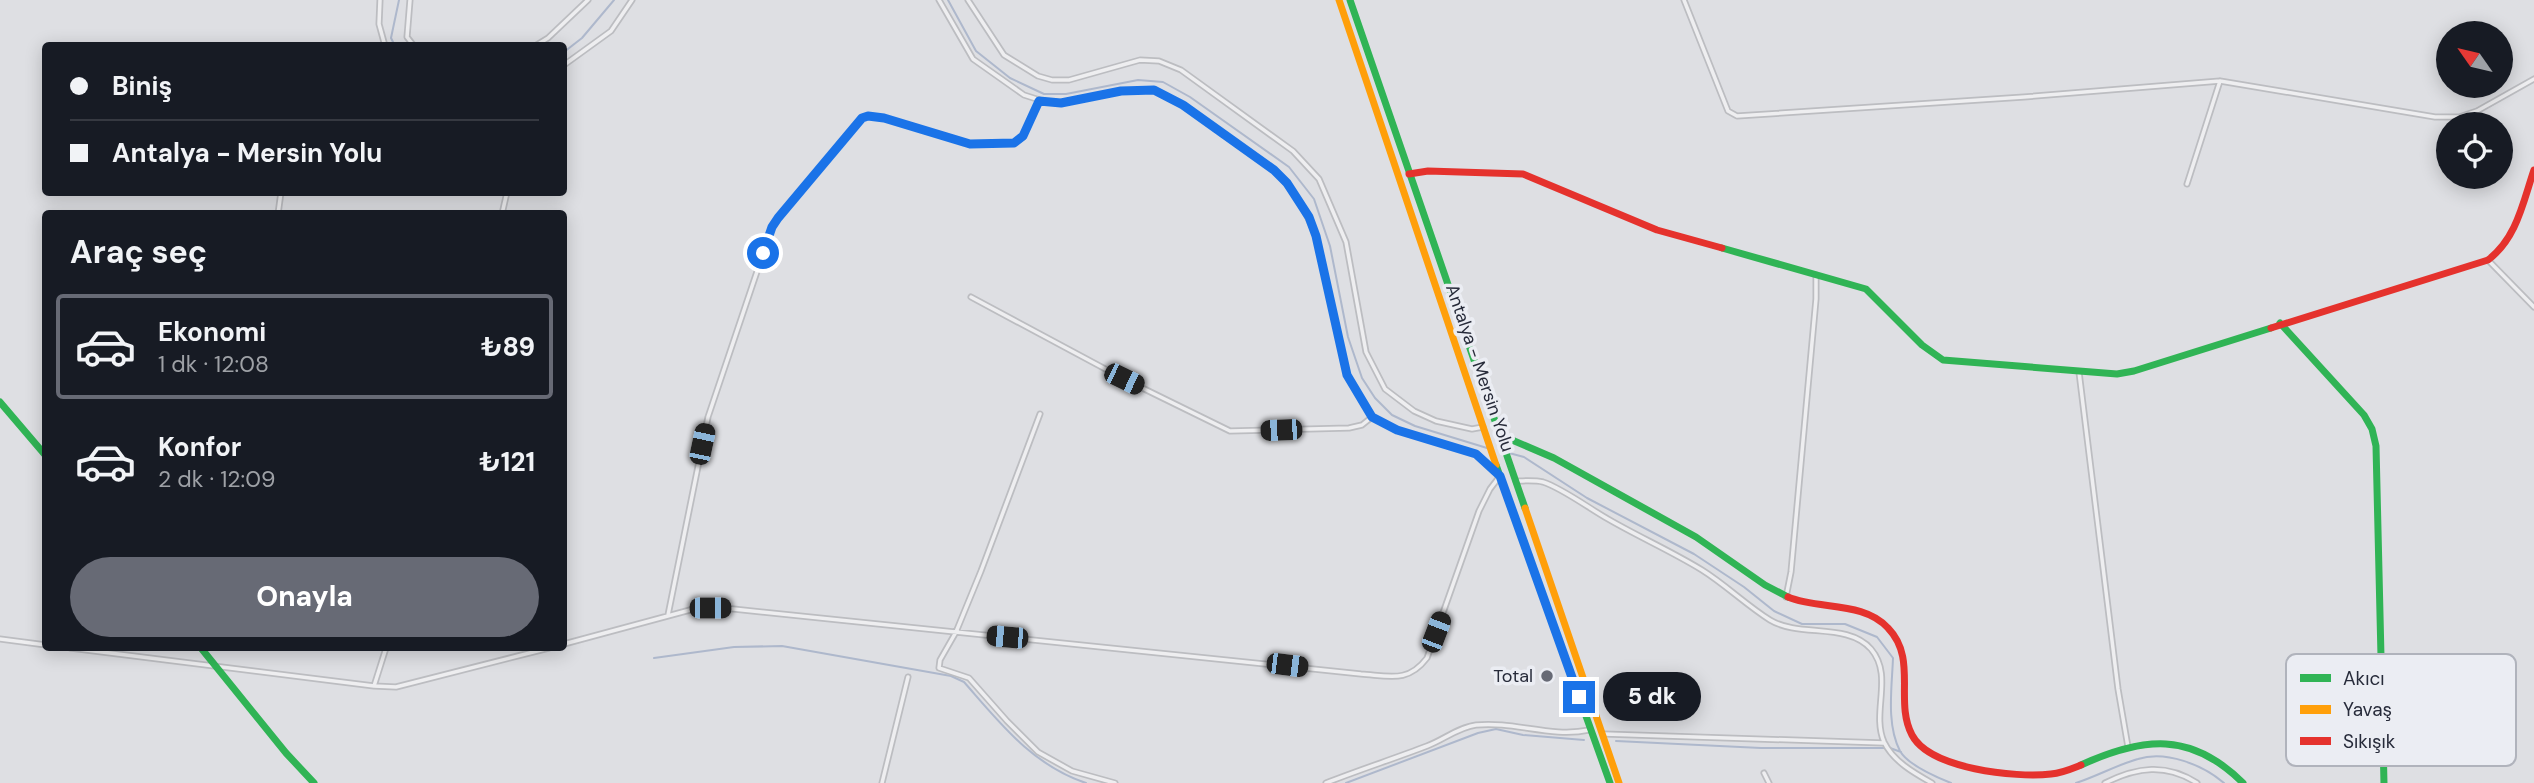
<!DOCTYPE html>
<html lang="tr">
<head>
<meta charset="utf-8">
<style>
  :root { --surface:#171b24; --page:#242831; --text:#f1f3f6; --muted:#9ea1a6; --line:#363941; --accent:#676a75 }
  body { margin:0; font-family:"DM Sans",sans-serif; background:var(--page); color:var(--text); height:100vh; display:flex; flex-direction:column; font-size:26px; white-space:nowrap }
  * { box-sizing:border-box; margin:0 }
  p { font-size:23px; color:var(--muted) }
  .icon { flex:none; width:38px; height:38px; fill:none; stroke:currentColor; stroke-width:2; stroke-linecap:round; stroke-linejoin:round }
  .map { position:relative; flex:1; overflow:hidden }
  .drawer { position:absolute; left:42px; top:210px; width:525px; height:441px; display:flex; flex-direction:column; background:var(--surface); border-radius:7px; box-shadow:0 4px 18px #0003 }
  .drawer>* { flex:none }
  .hud { position:absolute; left:42px; top:42px; width:525px; height:154px; border-radius:7px; box-shadow:0 4px 18px #0003; display:grid; align-content:center; height:154px; padding:0 28px; background:var(--surface) }
  .needle { width:46px; rotate:304deg }
  .buttons { position:absolute; left:2436px; top:21px; display:grid; gap:14px }
  .buttons a { display:grid; place-items:center; width:77px; height:77px; border-radius:50%; background:var(--surface); box-shadow:0 4px 18px #0003; font-size:35px }
  .end { position:absolute; width:32px; height:32px; margin:-16px; border:9px solid #1a73e8; background:#fff; box-shadow:0 0 0 4px #fff }
  .from { border-radius:50% }
  .bubble { position:absolute; height:49px; border-radius:24px; background:var(--surface); box-shadow:0 4px 18px #0003; font-size:23px; font-weight:800; line-height:49px; text-align:center }
  .car { position:absolute; width:21px; height:42px; margin:-21px -10px; border-radius:9px; box-shadow:0 0 5px 2px #0007; background:linear-gradient(#222 24%,#8ab4d8 0 40%,#222 0 76%,#8ab4d8 0 86%,#222 0) }
  .hud b { display:flex; align-items:center; gap:24px; height:66px; font-size:26px }
  .hud b+b { border-top:2px solid var(--line) }
  .hud i { width:18px; height:18px; background:var(--text) }
  ul { padding:0; list-style:none }
  li { display:flex; align-items:center; gap:21px; height:105px; margin:0 14px 10px; padding:0 14px; border:4px solid transparent; border-radius:7px }
  li div { flex:1 }
  li b { display:block; font-size:26px }
  li em { font-style:normal; font-weight:800 }
  li.active { border-color:var(--accent) }
  li>.icon { width:63px; height:63px; stroke-width:1.5 }
  h2 { padding:0 28px; font-size:32px; line-height:84px }
  .button { display:flex; gap:14px; margin-top:auto; padding:14px 28px }
  .button a { flex:1; height:80px; border-radius:42px; background:var(--accent); color:#fff; font-size:28px; font-weight:800; line-height:80px; text-align:center }
  .map>svg:first-child { display:block }
  .lines { fill:none; stroke-linecap:round; stroke-linejoin:round }
  .stream { stroke:#aeb8cc; stroke-width:2 }
  .street-casing { stroke:#bcbdc1; stroke-width:7 }
  .street { stroke:#eeeef0; stroke-width:3.5 }
  .fast { stroke:#30b455; stroke-width:7 }
  .slow { stroke:#ff9f0a; stroke-width:7 }
  .jam { stroke:#e5322d; stroke-width:7 }
  .route { stroke:#1a73e8; stroke-width:9 }
  .poi-dot { fill:#676a75; stroke:#ebedf3; stroke-width:2.5 }
  .labels { text-anchor:middle; dominant-baseline:central; stroke-width:7; stroke-linejoin:round; paint-order:stroke }
  .street-label { font-size:18px; fill:#272b3a; stroke:#ebedf3 }
  .poi-label { font-size:18px; fill:#272b3a; stroke:#ebedf3; text-anchor:end }
  .key { fill:#ebedf3; stroke:#b0b3bc; stroke-width:2 }
  .key-label { font-size:19px; fill:#272b3a }
</style>
</head>
<body>
<div class="map">
<svg width="2534" height="783" viewBox="0 0 2534 783">
  <rect width="100%" height="100%" fill="#dedfe3"/>
  <g class="lines">
    <!-- stream -->
    <path class="stream" d="M 948,0 L 976,51 L 1010,78 L 1044,94 L 1066,94 L 1138,80 L 1163,82 L 1190,97 L 1289,167 L 1314,199 L 1330,246 L 1348,337 L 1362,378 L 1375,398 L 1392,415 L 1415,426 L 1487,448
      M 395,46 L 391,38 L 399,0
      M 564,52 L 582,38 L 614,0
      M 1509,453 L 1524,457 L 1587,498 L 1694,554 L 1744,587 L 1774,611 L 1802,624 L 1845,624 L 1877,637 L 1893,658 C 1892,687 1886,724 1900,751 C 1908,765 1936,777 1951,783
      M 654,658 L 734,647 L 782,646 L 951,676 L 964,682 C 1000,723 1032,765 1086,783
      M 1616,741 L 1761,748 L 1885,748
      M 1890,748 L 1901,752
      M 1346,783 L 1478,733 L 1496,729 L 1523,735 L 1584,740
      M 2076,783 C 2097,776 2117,765 2138,759 C 2166,750 2203,765 2224,783"/>
    <!-- street casing -->
    <g class="street-casing">
      <path id="street" d="M 380,0 L 379,24 L 385,46
        M 410,0 L 407,37 L 414,46
        M 968,0 L 1004,55 L 1038,76 L 1052,80 L 1069,80 L 1140,60 L 1159,61 L 1181,70 L 1293,151 L 1319,179 L 1346,242 L 1366,352 L 1385,389 L 1414,411 L 1436,421 L 1472,429 L 1483,427
        M 1684,0 L 1728,111 L 1737,116 L 2024,97 L 2220,81 L 2435,117 L 2459,117 L 2477,111 L 2534,79
        M 535,46 L 548,38 L 588,0
        M 564,65 L 611,31 L 632,0
        M 2187,184 L 2220,81
        M 278,214 L 281,192
        M 502,214 L 507,192
        M 2488,260 L 2534,307
        M 971,297 L 1124,379 L 1230,431 L 1349,428 L 1362,425 L 1372,417
        M 2079,372 L 2118,689 L 2128,747
        M 1040,414 L 981,571 L 956,632 L 940,660 L 939,668 L 969,678 L 1007,721 L 1038,752 L 1072,771 L 1115,783
        M 1516,481 C 1525,481 1535,480 1543,482 C 1562,488 1590,509 1608,519 C 1639,537 1671,551 1702,570 C 1726,585 1746,605 1770,620 C 1800,638 1847,622 1871,649 C 1894,676 1871,712 1884,742 C 1893,761 1914,773 1932,783
        M 1786,597 L 1791,572 L 1816,299 L 1816,275
        M 668,615 L 708,417 L 772,227 L 778,218 L 862,118 L 868,116 L 884,118 L 970,144 L 1014,143 L 1023,137 L 1039,101
        M 0,639 L 46,645
        M 564,644 L 690,610 L 724,608 L 1361,674 C 1390,676 1408,683 1427,658 L 1479,511 L 1490,489 L 1500,476 L 1477,454 L 1397,430 L 1372,417 L 1347,375 L 1316,236 C 1306,211 1293,189 1274,170 L 1183,105 L 1155,90 L 1121,91 L 1061,103 L 1046,102 L 1024,95 L 973,59 L 939,0
        M 70,648 L 374,686 L 396,687 L 549,648
        M 374,686 L 386,648
        M 1604,734 L 1884,743
        M 1764,773 L 1769,783
        M 882,783 L 908,677
        M 1326,783 C 1359,770 1393,759 1427,746 C 1443,740 1459,727 1476,725 C 1514,721 1551,738 1589,730
        M 2105,783 C 2137,767 2166,763 2197,783"/>
    </g>
    <!-- street -->
    <use href="#street" class="street"/>
    <!-- fast -->
    <path class="fast" d="M 1350,0 L 1525,508
      M 1722,248 L 1866,289 L 1922,345 L 1943,360 L 2117,374 L 2134,371 L 2271,328
      M 2280,323 L 2364,415 L 2372,429 L 2376,446 L 2384,783
      M 0,402 L 46,456
      M 1498,434 L 1554,458 L 1696,537 L 1765,585 L 1788,597
      M 1496,465 L 1610,783
      M 201,648 L 286,753 L 314,783
      M 2081,765 C 2143,737 2191,731 2243,783"/>
    <!-- slow -->
    <path class="slow" d="M 1339,0 L 1496,465
      M 1525,508 L 1619,783"/>
    <!-- jam -->
    <path class="jam" d="M 1409,174 L 1428,171 L 1523,174 L 1657,230 L 1722,248
      M 2271,328 L 2488,260 C 2517,238 2523,202 2534,170
      M 1788,597 C 1819,610 1864,601 1888,628 C 1918,659 1894,701 1912,735 C 1930,769 2015,778 2051,774 C 2062,773 2071,769 2081,765"/>
  </g>
  <g class="lines">
    <!-- route -->
    <path class="route" d="M 763,253 L 772,227 L 778,218 L 862,118 L 868,116 L 884,118 L 970,144 L 1014,143 L 1023,136 L 1039,101 L 1061,103 L 1121,91 L 1154,90 L 1183,105 L 1274,170 L 1287,183 L 1309,217 L 1316,236 L 1347,375 L 1372,417 L 1397,430 L 1476,454 L 1500,476 L 1579,697"/>
  </g>
  <!-- markers -->
  <circle class="poi-dot" cx="1547" cy="676" r="7"/>
  <g class="labels">
    <!-- street labels -->
    <g class="street-label">
      <text transform="translate(1480 368) rotate(71)">Antalya - Mersin Yolu</text>
    </g>
    <!-- poi labels -->
    <g class="poi-label">
      <text x="1533" y="676">Total</text>
    </g>
  </g>
  <!-- legend -->
  <rect x="2286" y="654" width="230" height="112" rx="10" class="key"/>
  <rect x="2300" y="674" width="31" height="8" fill="#30b455"/>
  <rect x="2300" y="705" width="31" height="9" fill="#ff9f0a"/>
  <rect x="2300" y="737" width="31" height="8" fill="#e5322d"/>
  <g class="key-label">
    <text x="2343" y="685">Akıcı</text>
    <text x="2343" y="716">Yavaş</text>
    <text x="2343" y="748">Sıkışık</text>
  </g>
</svg>
<div class="buttons">
<a><svg class="needle" viewBox="-14 -14 28 28"><path d="M0-13l5 13h-10z" fill="#e53935"/><path d="M0 13l5-13h-10z" fill="#9ea1a6"/></svg></a>
<a><svg class="icon" aria-label="locate" viewBox="0 0 24 24"><circle cx="12" cy="12" r="6"/><path d="M12 2v4M12 18v4M2 12h4M18 12h4"/></svg></a>
</div>
<i class="end from" style="left:763px;top:253px"></i>
<i class="end" style="left:1579px;top:697px"></i>
<div class="bubble" style="left:1603px;top:672px;width:98px">5 dk</div>
<i class="car" style="left:1124px;top:379px;rotate:116deg"></i>
<i class="car" style="left:1281px;top:430px;rotate:268deg"></i>
<i class="car" style="left:702px;top:444px;rotate:12deg"></i>
<i class="car" style="left:710px;top:608px;rotate:90deg"></i>
<i class="car" style="left:1436px;top:632px;rotate:21deg"></i>
<i class="car" style="left:1007px;top:637px;rotate:275deg"></i>
<i class="car" style="left:1287px;top:665px;rotate:97deg"></i>
<div class="hud">
<b><i class="from"></i>Biniş</b>
<b><i></i>Antalya - Mersin Yolu</b>
</div>
<section class="drawer">
<h2>Araç seç</h2>
<ul>
<li class="active"><svg class="icon" aria-label="car" viewBox="0 0 24 24"><path d="M5 17H2v-5l4-1 3-4h7l3 4 3 1v5h-3M9 17h6M6 11h13"/><circle cx="7" cy="17" r="2"/><circle cx="17" cy="17" r="2"/></svg><div><b>Ekonomi</b><p>1 dk · 12:08</p></div><em>₺89</em></li>
<li><svg class="icon" aria-label="car" viewBox="0 0 24 24"><path d="M5 17H2v-5l4-1 3-4h7l3 4 3 1v5h-3M9 17h6M6 11h13"/><circle cx="7" cy="17" r="2"/><circle cx="17" cy="17" r="2"/></svg><div><b>Konfor</b><p>2 dk · 12:09</p></div><em>₺121</em></li>
</ul>
<div class="button"><a>Onayla</a></div>
</section>
</div>
</body>
</html>
